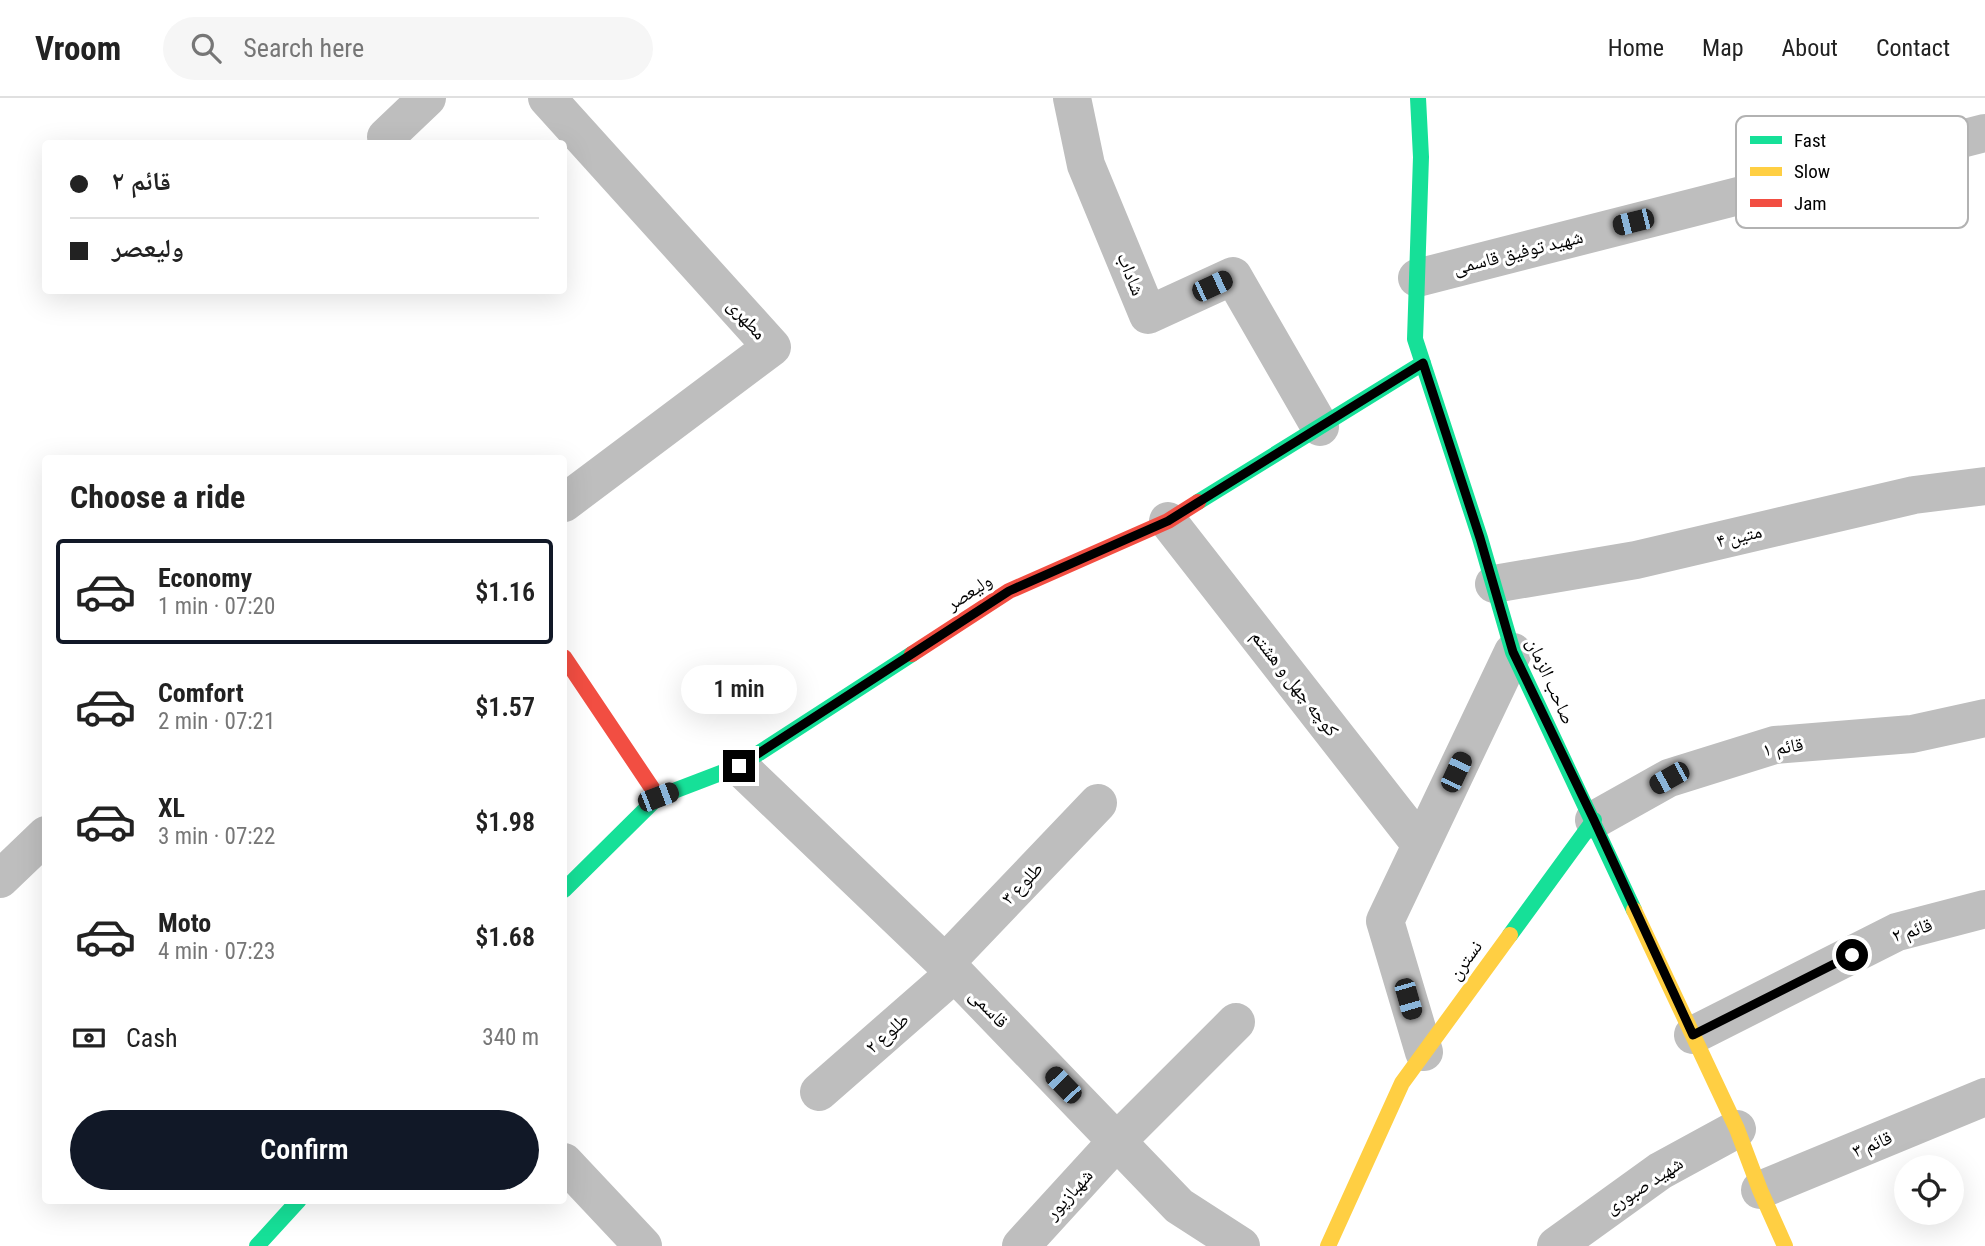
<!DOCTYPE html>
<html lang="en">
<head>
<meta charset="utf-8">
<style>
  :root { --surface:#fff; --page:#f6f6f6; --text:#222; --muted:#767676; --line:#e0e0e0; --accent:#111827 }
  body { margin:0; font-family:"Roboto Condensed","Noto Naskh Arabic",sans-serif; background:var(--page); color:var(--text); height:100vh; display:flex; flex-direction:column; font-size:26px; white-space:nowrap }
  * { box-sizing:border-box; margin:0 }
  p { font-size:23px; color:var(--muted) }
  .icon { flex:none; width:38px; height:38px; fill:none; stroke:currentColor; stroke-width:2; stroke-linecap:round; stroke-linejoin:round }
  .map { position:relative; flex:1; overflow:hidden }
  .sheet { position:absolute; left:42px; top:357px; width:525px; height:749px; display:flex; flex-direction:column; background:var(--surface); border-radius:7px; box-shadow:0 7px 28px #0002 }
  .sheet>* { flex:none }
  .banner { position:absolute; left:42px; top:42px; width:525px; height:154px; border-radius:7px; box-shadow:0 7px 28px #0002; display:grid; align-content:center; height:154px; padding:0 28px; background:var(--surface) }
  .fabs { position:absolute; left:1894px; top:1057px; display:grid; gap:14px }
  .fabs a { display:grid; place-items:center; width:70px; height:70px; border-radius:50%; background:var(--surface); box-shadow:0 7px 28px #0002; font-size:35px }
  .end { position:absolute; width:32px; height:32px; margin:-16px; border:9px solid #000; background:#fff; box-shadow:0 0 0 4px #fff }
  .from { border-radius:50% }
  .bubble { position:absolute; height:49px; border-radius:24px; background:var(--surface); box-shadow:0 7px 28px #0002; font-size:23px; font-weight:600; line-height:49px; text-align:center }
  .car { position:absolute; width:21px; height:42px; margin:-21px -10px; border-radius:9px; box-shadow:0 0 5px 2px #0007; background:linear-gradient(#222 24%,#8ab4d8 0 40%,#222 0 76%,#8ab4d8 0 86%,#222 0) }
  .banner b { display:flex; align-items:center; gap:24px; height:66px; font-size:26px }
  .banner b+b { border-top:2px solid var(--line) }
  .banner i { width:18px; height:18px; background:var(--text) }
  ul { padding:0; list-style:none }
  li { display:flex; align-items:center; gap:21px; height:105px; margin:0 14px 10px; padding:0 14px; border:4px solid transparent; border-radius:7px }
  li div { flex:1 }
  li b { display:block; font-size:26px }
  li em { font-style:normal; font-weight:600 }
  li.current { border-color:var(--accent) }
  li>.icon { width:63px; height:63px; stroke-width:1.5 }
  h2 { padding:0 28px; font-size:32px; line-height:84px }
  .pay { display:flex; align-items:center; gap:18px; height:77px; padding:0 28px; font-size:26px }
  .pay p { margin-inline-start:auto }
  .action { display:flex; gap:14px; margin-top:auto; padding:14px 28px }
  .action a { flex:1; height:80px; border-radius:42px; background:var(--accent); color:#fff; font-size:28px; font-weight:600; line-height:80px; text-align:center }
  header { display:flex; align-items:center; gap:42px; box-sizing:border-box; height:98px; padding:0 35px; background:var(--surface); border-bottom:2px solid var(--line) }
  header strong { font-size:33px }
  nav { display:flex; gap:38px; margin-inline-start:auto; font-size:24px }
  .search { width:490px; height:63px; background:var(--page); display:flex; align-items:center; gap:18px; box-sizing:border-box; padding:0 24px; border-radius:38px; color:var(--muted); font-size:26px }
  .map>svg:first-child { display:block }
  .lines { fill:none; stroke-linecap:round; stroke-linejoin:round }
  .street { stroke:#bebebe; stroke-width:38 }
  .fast { stroke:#16e098; stroke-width:16 }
  .slow { stroke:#ffcf43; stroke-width:16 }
  .jam { stroke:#f24e42; stroke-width:16 }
  .route { stroke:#000; stroke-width:9 }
  .labels { text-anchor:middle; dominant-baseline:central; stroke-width:6; stroke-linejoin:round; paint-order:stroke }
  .street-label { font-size:19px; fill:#000; stroke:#fff }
  .key { fill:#fff; stroke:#b2b2b2; stroke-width:2 }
  .key-label { font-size:19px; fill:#000 }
</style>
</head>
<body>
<header>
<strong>Vroom</strong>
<div class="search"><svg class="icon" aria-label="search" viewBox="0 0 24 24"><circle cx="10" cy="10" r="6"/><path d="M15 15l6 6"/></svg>Search here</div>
<nav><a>Home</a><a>Map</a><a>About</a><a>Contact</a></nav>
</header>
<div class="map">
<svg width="1985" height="1148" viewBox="0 0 1985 1148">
  <rect width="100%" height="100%" fill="#fff"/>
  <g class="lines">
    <!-- street -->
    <path class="street" d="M 547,0 L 772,249 L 564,405
      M 1072,0 L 1086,67 L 1148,217 L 1233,178 L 1320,329
      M 386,39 L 427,0
      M 1417,180 L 1985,35
      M 1168,423 L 1421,747
      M 1494,486 L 1636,462 L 1914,397 L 1985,388
      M 739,668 L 945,865 L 1179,1108 L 1241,1148
      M 1594,722 L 1669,680 L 1775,647 L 1912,636 L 1985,620
      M 0,781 L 46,737
      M 945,865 L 1098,705
      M 1693,937 L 1897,834 L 1985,811
      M 1424,954 L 1385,823 L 1513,554
      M 819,994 L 955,875
      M 564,1064 L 643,1148
      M 1760,1092 L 1985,999
      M 1021,1148 L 1117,1043 L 1236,924
      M 1556,1148 L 1660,1073 L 1737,1031"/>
    <!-- fast -->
    <path class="fast" d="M 1418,0 L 1421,59 L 1415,241 L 1480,440 L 1513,554 L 1634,812
      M 1198,404 L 1423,265
      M 564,792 L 658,699 L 739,668 L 912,556
      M 1510,837 L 1594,722
      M 257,1148 L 299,1102"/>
    <!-- slow -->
    <path class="slow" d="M 1634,812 L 1737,1031 L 1760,1092 L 1785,1148
      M 1328,1148 L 1402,985 L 1510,837"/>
    <!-- jam -->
    <path class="jam" d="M 912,556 L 1009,493 L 1168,423 L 1198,404
      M 564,559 L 658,699"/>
  </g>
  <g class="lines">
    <!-- route -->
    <path class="route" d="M 739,668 L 1009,493 L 1168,423 L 1423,265 L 1480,440 L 1513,554 L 1594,722 L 1693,937 L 1852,857"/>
  </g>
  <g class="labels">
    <!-- street labels -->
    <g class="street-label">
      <text transform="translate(1518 154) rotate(-14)">شهید توفیق قاسمی</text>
      <text transform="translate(1131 176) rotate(68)">شاداب</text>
      <text transform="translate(747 221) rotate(48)">مطهری</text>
      <text transform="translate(1739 438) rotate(-13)">متین ۴</text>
      <text transform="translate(969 494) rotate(-33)">ولیعصر</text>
      <text transform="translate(1551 583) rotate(66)">صاحب الزمان</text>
      <text transform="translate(1295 585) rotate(52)">کوچه چهل و هشتم</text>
      <text transform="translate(1783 649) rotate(-9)">قائم ۱</text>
      <text transform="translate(1022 785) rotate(-46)">طلوع ۳</text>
      <text transform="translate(1912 832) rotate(-18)">قائم ۲</text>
      <text transform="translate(1465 862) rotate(-54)">نسترن</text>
      <text transform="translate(989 910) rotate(46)">قاسمی</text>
      <text transform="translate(887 935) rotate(-41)">طلوع ۲</text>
      <text transform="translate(1872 1046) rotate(-22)">قائم ۳</text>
      <text transform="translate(1644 1087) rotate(-33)">شهید صبوری</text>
      <text transform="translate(1069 1096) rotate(-48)">شهبازپور</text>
    </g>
  </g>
  <!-- legend -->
  <rect x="1736" y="18" width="232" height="112" rx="10" class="key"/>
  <rect x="1750" y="38" width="32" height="8" fill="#16e098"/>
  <rect x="1750" y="69" width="32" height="9" fill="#ffcf43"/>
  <rect x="1750" y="101" width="32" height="8" fill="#f24e42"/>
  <g class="key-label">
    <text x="1794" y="49">Fast</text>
    <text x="1794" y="80">Slow</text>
    <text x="1794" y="112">Jam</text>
  </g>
</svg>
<div class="fabs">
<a><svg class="icon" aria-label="locate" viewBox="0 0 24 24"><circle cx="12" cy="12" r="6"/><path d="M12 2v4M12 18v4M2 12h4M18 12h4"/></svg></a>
</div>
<i class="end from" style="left:1852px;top:857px"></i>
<i class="end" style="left:739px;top:668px"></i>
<div class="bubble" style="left:681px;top:567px;width:116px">1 min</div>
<i class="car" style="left:1633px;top:124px;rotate:256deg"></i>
<i class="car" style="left:1212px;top:188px;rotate:65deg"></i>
<i class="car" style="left:1456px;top:674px;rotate:25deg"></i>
<i class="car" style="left:1669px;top:680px;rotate:241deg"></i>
<i class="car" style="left:658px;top:699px;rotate:69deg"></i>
<i class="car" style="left:1408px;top:901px;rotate:164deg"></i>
<i class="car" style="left:1063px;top:987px;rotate:316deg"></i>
<div class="banner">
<b><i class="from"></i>قائم ۲</b>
<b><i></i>ولیعصر</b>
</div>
<section class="sheet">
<h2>Choose a ride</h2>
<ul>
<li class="current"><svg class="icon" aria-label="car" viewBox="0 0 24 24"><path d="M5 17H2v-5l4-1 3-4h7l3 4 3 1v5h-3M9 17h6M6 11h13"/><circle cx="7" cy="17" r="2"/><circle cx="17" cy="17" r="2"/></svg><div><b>Economy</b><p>1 min · 07:20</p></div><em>$1.16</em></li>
<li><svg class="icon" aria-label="car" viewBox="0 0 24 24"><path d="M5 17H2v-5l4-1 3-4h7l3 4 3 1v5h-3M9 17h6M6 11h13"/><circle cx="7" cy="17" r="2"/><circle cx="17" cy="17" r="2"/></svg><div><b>Comfort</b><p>2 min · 07:21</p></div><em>$1.57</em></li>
<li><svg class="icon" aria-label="car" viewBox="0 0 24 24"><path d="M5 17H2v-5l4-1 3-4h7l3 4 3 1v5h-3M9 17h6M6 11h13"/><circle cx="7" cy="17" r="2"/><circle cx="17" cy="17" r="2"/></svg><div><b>XL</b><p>3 min · 07:22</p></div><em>$1.98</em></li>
<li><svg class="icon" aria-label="car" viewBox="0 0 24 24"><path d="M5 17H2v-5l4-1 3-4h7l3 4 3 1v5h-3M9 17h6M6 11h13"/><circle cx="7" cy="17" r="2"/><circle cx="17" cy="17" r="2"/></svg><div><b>Moto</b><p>4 min · 07:23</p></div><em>$1.68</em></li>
</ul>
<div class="pay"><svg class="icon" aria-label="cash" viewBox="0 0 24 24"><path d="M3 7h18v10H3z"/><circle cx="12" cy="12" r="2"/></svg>Cash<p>340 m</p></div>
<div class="action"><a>Confirm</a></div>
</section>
</div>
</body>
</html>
